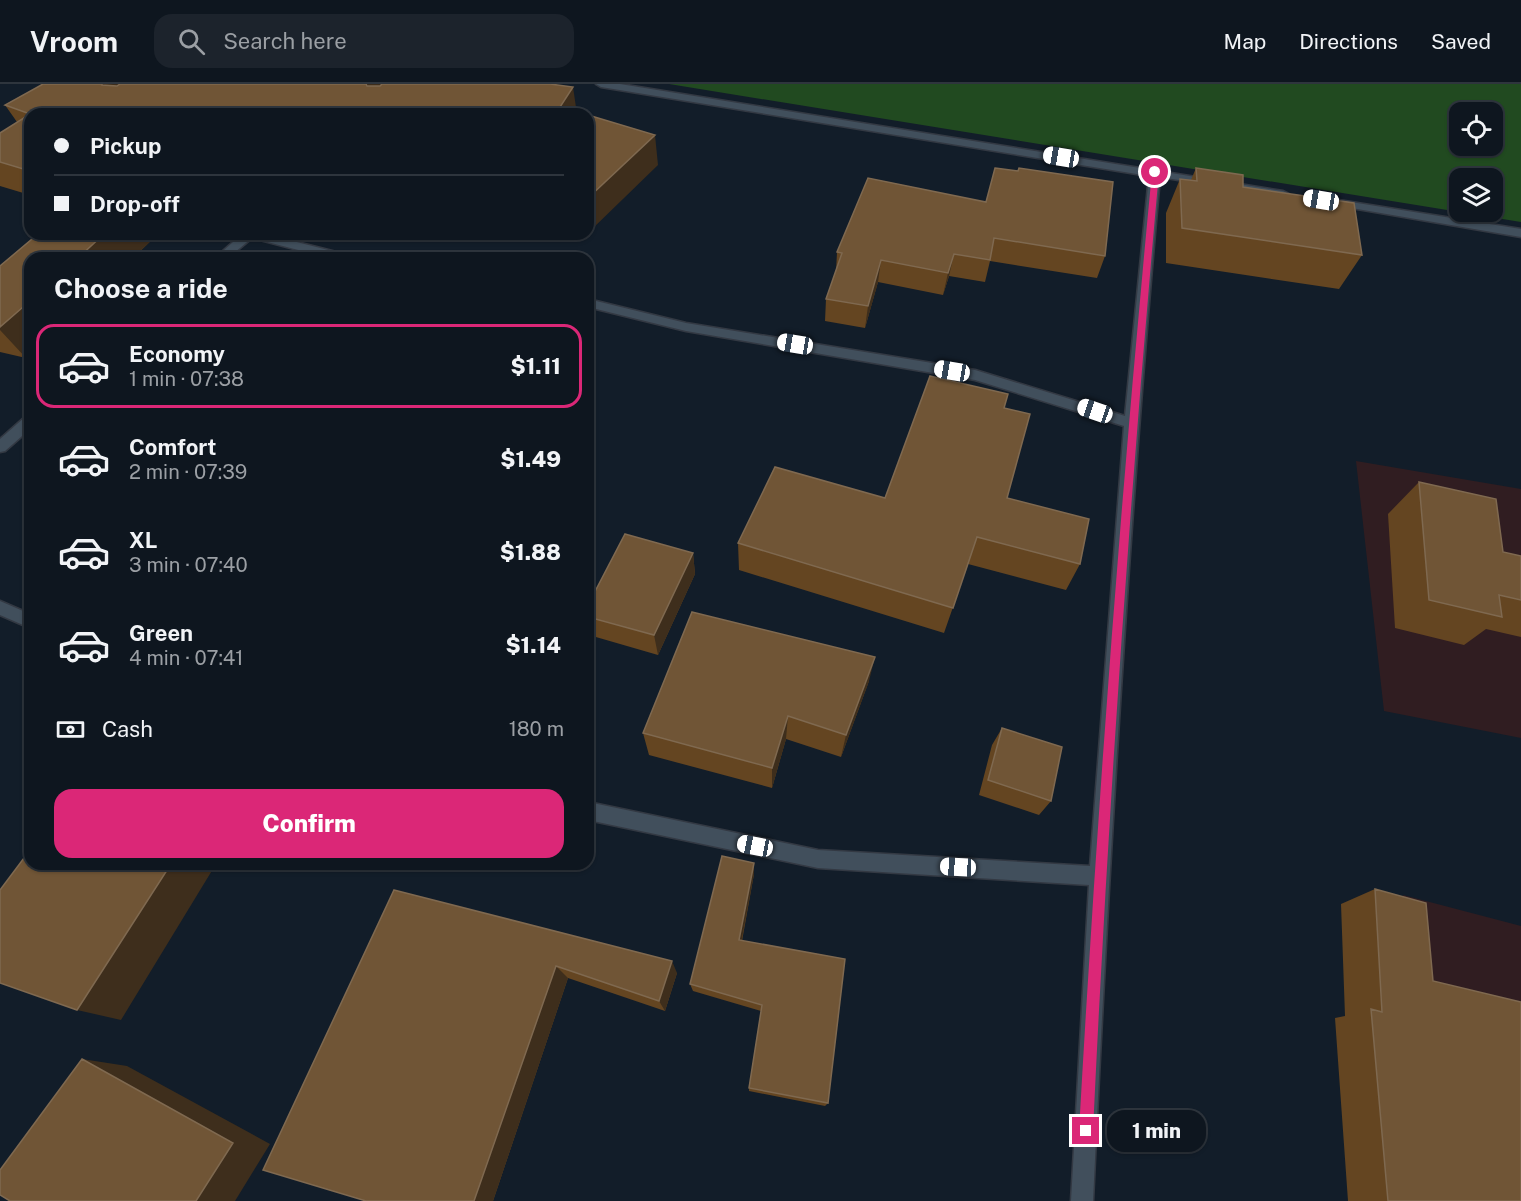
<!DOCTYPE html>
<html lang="en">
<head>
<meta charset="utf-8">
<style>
  :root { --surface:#0e161f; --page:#1c232c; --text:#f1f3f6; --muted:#9b9fa4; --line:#2e353d; --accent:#db2777 }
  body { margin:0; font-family:"Public Sans",sans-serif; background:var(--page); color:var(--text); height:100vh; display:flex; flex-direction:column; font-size:22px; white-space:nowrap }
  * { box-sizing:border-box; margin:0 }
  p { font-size:20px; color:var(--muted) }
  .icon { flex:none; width:33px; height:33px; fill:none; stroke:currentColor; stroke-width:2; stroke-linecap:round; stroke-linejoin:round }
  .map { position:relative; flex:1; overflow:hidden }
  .panel { position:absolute; left:24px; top:168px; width:570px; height:618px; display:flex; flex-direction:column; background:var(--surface); border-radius:18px; box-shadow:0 2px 4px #0004,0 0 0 2px var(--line) }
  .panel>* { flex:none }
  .top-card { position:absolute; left:24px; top:24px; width:570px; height:132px; border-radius:18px; box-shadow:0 2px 4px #0004,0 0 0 2px var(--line); display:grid; align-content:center; height:132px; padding:0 30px; background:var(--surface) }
  .fabs { position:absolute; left:1449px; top:18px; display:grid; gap:12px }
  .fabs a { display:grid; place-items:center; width:54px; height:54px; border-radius:12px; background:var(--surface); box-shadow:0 2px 4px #0004,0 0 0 2px var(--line); font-size:30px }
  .end { position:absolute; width:27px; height:27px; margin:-14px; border:8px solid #db2777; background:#fff; box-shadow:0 0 0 3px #fff }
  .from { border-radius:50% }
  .bubble { position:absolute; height:42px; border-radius:18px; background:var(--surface); box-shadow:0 2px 4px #0004,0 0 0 2px var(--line); font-size:20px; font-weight:800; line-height:42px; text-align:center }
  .car { position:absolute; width:18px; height:36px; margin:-18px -9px; border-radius:8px; box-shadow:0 0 4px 2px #0007; background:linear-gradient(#fff 24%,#345 0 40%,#fff 0 76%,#345 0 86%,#fff 0) }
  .top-card b { display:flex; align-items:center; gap:21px; height:57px; font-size:22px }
  .top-card b+b { border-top:2px solid var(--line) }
  .top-card i { width:15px; height:15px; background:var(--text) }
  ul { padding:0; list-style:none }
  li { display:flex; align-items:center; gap:18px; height:84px; margin:0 12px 9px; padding:0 18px; border:3px solid transparent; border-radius:18px }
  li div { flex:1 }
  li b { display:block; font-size:22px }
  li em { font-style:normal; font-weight:800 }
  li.active { border-color:var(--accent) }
  li>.icon { width:54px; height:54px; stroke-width:1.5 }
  h2 { padding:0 30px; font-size:27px; line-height:72px }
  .pay { display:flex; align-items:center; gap:15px; height:66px; padding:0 30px; font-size:22px }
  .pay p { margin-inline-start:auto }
  .action { display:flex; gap:12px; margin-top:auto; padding:12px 30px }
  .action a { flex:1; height:69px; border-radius:18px; background:var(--accent); color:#fff; font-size:24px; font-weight:800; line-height:69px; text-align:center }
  header { display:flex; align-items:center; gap:36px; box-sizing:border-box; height:84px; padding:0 30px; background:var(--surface); border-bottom:2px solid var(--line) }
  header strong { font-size:28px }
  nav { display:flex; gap:33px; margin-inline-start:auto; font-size:21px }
  .search { width:420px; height:54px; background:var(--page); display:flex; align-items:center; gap:15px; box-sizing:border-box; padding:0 21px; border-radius:18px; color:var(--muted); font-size:22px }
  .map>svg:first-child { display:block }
  .commercial { fill:#301d21 }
  .green { fill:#214a20; fill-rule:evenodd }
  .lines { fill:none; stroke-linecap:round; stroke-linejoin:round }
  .minor-casing { stroke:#333943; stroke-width:3 }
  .minor { fill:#414f5c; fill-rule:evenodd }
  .wall { fill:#644521 }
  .shaded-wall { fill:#3e2e1c }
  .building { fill:#705536; stroke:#7f6950; stroke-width:1.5 }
  .route { fill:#db2777 }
</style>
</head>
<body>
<header>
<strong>Vroom</strong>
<div class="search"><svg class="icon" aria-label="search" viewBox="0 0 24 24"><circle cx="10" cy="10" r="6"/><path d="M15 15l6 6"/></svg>Search here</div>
<nav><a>Map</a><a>Directions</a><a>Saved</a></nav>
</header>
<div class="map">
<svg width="1521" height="1117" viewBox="0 0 1521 1117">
  <rect width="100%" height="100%" fill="#121d29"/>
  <!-- commercial -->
  <path class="commercial" d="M 1356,377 L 1521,405 L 1521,654 L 1384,627 Z
    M 1403,811 L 1521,842 L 1521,1117 L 1438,1117 Z"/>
  <!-- green -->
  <path class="green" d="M 669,0 L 1521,0 L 1521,138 ZM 1460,28 L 1492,28 L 1492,62 L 1460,62 ZM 1460,94 L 1492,94 L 1492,128 L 1460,128 Z"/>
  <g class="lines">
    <!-- minor casing -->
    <g class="minor-casing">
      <path id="minor" d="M 596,0 L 620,0 L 1283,107 L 1289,110 L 1283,113 L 1160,93 C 1129,434 1109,775 1093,1117 L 1071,1117 L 1089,801 L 818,784 L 588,736 L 588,718 L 818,766 L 1090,782 L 1124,342 L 975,296 L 686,247 L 588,223 L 588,215 L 686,239 L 975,286 L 1125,332 L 1149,92 L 601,3 Z
        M 1332,115 L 1521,145 L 1521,153 L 1328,120 L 1326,118 Z
        M 242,150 L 265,150 L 348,171 L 350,174 L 329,174 L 252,154 L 228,174 L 215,174 Z
        M 30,332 L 30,345 L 5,367 L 0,368 L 0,355 L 25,333 Z
        M 0,517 L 30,530 L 30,544 L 0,531 Z"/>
    </g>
    <!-- minor -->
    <use href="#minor" class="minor"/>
  </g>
  <!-- wall -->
  <path class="wall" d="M 5,21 L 30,30 L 30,111 L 0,102 L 0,49 L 17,38 Z
    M 1196,84 L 1243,103 L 1362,171 L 1339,205 L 1166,179 L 1166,129 L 1180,95 L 1191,96 Z
    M 986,118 L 1105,172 L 1097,194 L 990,177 L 985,198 L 949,192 L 943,211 L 878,198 L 865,244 L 825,237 L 826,215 L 836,188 L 837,168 Z
    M 38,150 L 158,150 L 133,174 L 30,174 L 30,270 L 26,274 L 0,268 L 0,182 Z
    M 1004,324 L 1007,414 L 1080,480 L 1066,506 L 968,480 L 944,549 L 739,486 L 738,459 L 885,414 Z
    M 1419,398 L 1503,468 L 1521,472 L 1521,553 L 1486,545 L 1464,561 L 1395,544 L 1388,430 Z
    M 693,469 L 695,490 L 658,571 L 589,551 L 588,547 L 588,521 Z
    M 869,597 L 841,673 L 786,655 L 772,704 L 649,671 L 643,649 Z
    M 1002,644 L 1051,717 L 1039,731 L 979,711 L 992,661 Z
    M 754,790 L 742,857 L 828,1019 L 825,1022 L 749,1007 L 749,1004 L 761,927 L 693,907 L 690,900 Z
    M 1375,805 L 1433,897 L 1521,1117 L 1348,1117 L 1335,934 L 1345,932 L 1341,820 Z
    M 394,806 L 677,889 L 665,927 L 568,894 L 493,1117 L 366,1117 Z"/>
  <!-- shaded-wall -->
  <path class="shaded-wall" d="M 102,0 L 160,0 L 121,28 L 102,1 Z
    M 366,0 L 395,0 L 376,28 Z
    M 573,3 L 577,30 L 560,23 Z
    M 655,51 L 658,81 L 589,148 L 588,142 L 588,114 Z
    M 104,150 L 158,150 L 133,174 L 78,174 Z
    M 954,170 L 949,192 L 943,211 L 948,189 Z
    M 881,176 L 878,198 L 865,244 L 868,222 Z
    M 30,217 L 30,270 L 26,274 L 0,246 L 0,243 Z
    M 693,469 L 695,490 L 658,571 L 654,551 Z
    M 875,573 L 869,597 L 841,673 L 846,651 Z
    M 788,632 L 786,655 L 772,704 L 772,684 Z
    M 754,779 L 754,790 L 740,865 L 739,856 Z
    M 171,780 L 216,780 L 121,936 L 77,926 Z
    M 672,877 L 677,889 L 665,927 L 659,917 Z
    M 556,882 L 568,894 L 493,1117 L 474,1117 Z
    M 82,975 L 127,982 L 270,1060 L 235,1117 L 196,1117 Z"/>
  <!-- building -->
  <path class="building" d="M 43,0 L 102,0 L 102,1 L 117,2 L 120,0 L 366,0 L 367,2 L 380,2 L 382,0 L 550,0 L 573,3 L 560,23 L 585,30 L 30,30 L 5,21 Z
    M 30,30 L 30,87 L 0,78 L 0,49 Z
    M 588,31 L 655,51 L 588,114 Z
    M 995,84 L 1018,87 L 1019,84 L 1113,98 L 1105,172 L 994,154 L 990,176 L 954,170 L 948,189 L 881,176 L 868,222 L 826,215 L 842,169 L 837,168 L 868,94 L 986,118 Z
    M 1196,84 L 1243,91 L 1243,103 L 1354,119 L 1362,171 L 1182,144 L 1180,95 L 1197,97 Z
    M 38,150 L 104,150 L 78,174 L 30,174 L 30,217 L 0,243 L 0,182 Z
    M 930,292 L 1008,310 L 1004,324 L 1030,330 L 1007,414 L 1089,435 L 1080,480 L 977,453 L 953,524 L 738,459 L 775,383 L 885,414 Z
    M 1419,398 L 1496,415 L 1503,468 L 1521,472 L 1521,516 L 1499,511 L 1502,533 L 1429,516 Z
    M 625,450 L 693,469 L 654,551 L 588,533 L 588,521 Z
    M 692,528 L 875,573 L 846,651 L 788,632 L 772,684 L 643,649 Z
    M 1002,644 L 1062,663 L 1051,717 L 988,696 Z
    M 30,766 L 30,780 L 171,780 L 77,926 L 0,899 L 0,806 Z
    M 722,772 L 754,779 L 739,856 L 845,875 L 828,1019 L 749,1004 L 762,921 L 690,900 Z
    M 1375,805 L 1426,819 L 1433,897 L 1521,918 L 1521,1117 L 1388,1117 L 1371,925 L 1382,928 Z
    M 394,806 L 672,877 L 659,917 L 556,882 L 474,1117 L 366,1117 L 263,1086 Z
    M 82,975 L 233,1059 L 196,1117 L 10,1117 L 0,1111 L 0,1086 Z"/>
  <!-- route -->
  <path class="route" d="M 1155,86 L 1159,88 C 1130,408 1108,727 1093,1047 L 1091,1052 L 1086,1054 L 1081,1052 L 1079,1047 C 1097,727 1121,408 1152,88 Z"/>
</svg>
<div class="fabs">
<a><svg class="icon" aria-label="locate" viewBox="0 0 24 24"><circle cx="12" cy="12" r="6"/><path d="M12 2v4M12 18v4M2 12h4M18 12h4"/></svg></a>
<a><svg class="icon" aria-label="layers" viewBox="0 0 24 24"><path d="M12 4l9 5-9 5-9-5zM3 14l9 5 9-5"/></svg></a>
</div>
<i class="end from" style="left:1155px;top:88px"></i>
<i class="end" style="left:1086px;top:1047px"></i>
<div class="bubble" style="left:1107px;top:1026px;width:99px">1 min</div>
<i class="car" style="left:1061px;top:73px;rotate:279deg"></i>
<i class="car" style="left:1321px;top:116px;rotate:279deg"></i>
<i class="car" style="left:795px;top:260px;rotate:279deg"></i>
<i class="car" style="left:952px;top:287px;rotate:280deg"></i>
<i class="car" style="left:1095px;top:327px;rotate:289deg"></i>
<i class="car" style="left:755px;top:762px;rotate:281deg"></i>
<i class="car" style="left:958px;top:783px;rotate:273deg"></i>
<div class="top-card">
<b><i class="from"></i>Pickup</b>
<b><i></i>Drop-off</b>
</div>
<section class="panel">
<h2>Choose a ride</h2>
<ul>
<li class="active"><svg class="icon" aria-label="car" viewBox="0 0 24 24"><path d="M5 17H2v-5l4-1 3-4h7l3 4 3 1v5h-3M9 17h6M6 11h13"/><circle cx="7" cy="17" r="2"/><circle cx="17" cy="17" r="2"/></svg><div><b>Economy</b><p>1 min · 07:38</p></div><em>$1.11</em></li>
<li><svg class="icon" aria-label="car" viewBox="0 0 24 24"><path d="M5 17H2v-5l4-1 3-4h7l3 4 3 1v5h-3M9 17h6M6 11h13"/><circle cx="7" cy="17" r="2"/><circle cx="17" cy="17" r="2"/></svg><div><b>Comfort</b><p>2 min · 07:39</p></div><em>$1.49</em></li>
<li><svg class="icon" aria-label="car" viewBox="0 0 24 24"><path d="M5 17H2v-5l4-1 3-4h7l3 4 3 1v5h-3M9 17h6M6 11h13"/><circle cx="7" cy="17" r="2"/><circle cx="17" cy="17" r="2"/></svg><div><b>XL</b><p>3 min · 07:40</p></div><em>$1.88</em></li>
<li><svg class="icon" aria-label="car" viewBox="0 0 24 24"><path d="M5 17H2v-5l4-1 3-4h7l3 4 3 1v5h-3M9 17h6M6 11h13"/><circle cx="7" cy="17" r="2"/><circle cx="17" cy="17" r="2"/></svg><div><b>Green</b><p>4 min · 07:41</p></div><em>$1.14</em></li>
</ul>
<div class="pay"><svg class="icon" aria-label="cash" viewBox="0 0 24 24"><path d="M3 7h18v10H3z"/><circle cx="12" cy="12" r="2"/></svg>Cash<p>180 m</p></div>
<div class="action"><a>Confirm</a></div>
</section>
</div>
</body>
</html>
